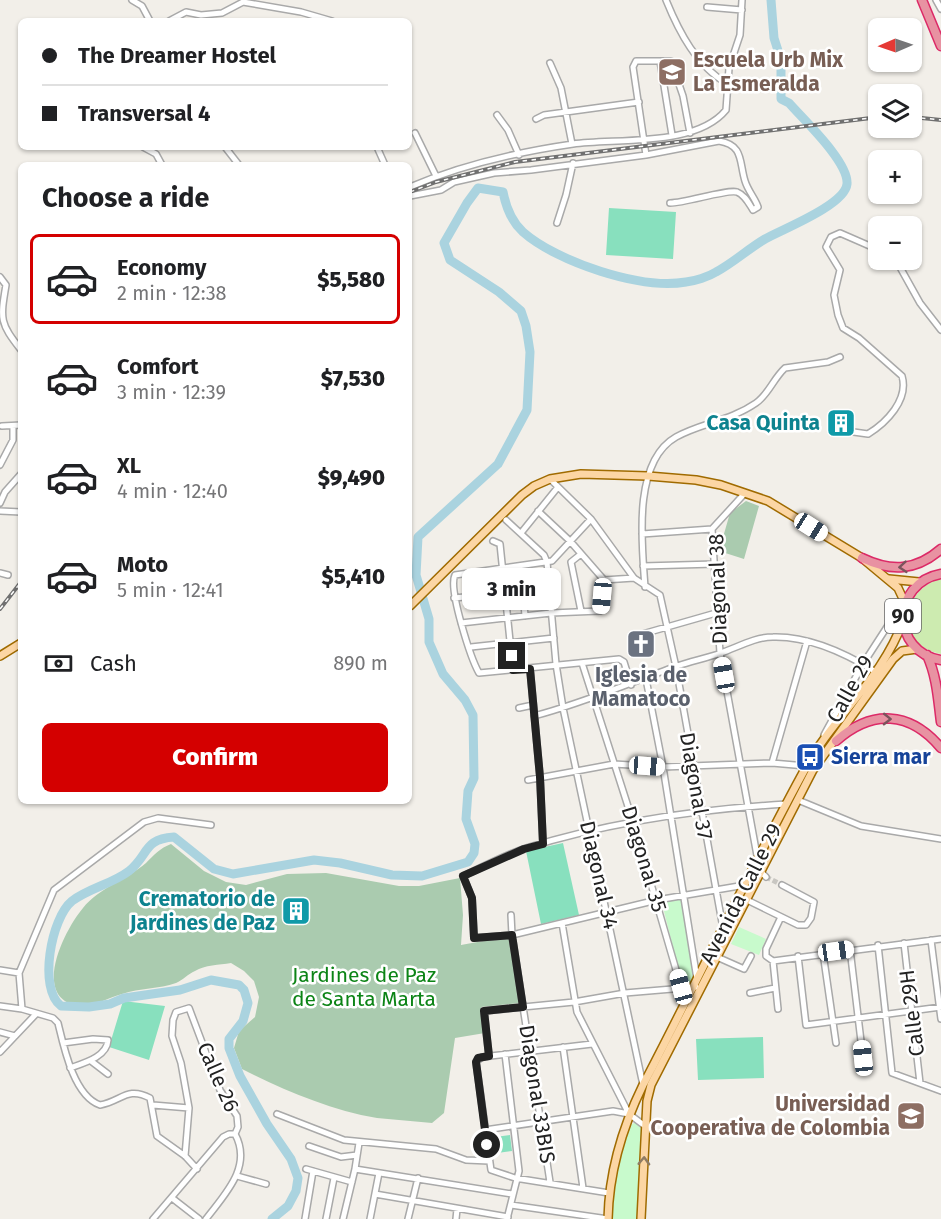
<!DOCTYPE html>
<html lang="en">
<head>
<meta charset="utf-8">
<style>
  :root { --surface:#fff; --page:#f6f6f6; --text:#202124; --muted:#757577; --line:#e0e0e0; --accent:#d40000 }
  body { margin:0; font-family:"Fira Sans",sans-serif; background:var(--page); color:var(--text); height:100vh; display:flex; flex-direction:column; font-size:22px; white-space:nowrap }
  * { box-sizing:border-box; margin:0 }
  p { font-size:20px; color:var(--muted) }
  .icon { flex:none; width:33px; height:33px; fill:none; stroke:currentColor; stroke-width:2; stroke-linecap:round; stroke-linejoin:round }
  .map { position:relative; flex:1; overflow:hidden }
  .details { position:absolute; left:18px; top:162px; width:394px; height:642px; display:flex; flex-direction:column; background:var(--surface); border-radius:9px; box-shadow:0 2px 4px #0004 }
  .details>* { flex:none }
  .banner { position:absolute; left:18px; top:18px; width:394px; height:132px; border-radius:9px; box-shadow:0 2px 4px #0004; display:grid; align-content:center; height:132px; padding:0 24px; background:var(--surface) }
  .needle { width:39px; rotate:268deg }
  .tools { position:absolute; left:868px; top:18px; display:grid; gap:12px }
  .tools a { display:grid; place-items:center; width:54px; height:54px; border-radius:9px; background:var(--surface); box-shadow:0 2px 4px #0004; font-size:30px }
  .end { position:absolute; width:27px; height:27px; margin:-14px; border:8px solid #222; background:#fff; box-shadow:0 0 0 3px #fff }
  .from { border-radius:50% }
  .bubble { position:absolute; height:42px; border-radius:9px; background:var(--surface); box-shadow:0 2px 4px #0004; font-size:20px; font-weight:800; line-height:42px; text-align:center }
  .car { position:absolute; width:18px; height:36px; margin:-18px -9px; border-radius:8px; box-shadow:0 0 4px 2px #0007; background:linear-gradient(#fff 24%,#345 0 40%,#fff 0 76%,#345 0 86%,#fff 0) }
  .banner b { display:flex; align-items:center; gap:21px; height:57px; font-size:22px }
  .banner b+b { border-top:2px solid var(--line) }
  .banner i { width:15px; height:15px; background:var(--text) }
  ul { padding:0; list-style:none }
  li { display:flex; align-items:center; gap:18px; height:90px; margin:0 12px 9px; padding:0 12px; border:3px solid transparent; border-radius:9px }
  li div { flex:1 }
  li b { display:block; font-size:22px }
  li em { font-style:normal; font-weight:800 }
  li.on { border-color:var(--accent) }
  li>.icon { width:54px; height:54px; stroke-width:1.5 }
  h2 { padding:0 24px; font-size:27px; line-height:72px }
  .pay { display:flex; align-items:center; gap:15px; height:66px; padding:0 24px; font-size:22px }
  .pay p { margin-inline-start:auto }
  .cta { display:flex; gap:12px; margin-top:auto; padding:12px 24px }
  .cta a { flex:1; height:69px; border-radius:9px; background:var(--accent); color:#fff; font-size:24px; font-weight:800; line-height:69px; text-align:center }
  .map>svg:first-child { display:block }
  .grass { fill:#cdebb0 }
  .cemetery { fill:#aacbaf }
  .park { fill:#c8facc }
  .pitch { fill:#88e0be }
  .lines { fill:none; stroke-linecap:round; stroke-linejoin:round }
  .river { stroke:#aad3df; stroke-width:9 }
  .minor-tunnel { stroke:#c8c6c1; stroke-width:5; stroke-dasharray:5 2.5; stroke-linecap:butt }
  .minor-casing { stroke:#a9a9a9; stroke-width:8 }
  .major-casing { stroke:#a06b00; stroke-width:10 }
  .highway-casing { stroke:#dc2a67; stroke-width:11 }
  .minor { stroke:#fff; stroke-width:5 }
  .major { stroke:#fcd6a4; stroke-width:7 }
  .highway { stroke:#e892a2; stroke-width:8 }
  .rail-casing { stroke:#707070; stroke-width:4 }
  .rail { stroke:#fff; stroke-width:1.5; stroke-dasharray:4.5; stroke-linecap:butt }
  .oneway { stroke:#7b545c }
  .oneway2 { stroke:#8f7c63 }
  .route { stroke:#222; stroke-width:8 }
  .labels { text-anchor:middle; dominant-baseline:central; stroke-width:5; stroke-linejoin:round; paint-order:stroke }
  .shield { fill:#fff; stroke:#646464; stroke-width:1.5 }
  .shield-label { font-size:20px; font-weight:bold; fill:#222 }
  .education-label { font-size:21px; font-weight:bold; fill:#785e54; stroke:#fff; text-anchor:start }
  .culture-label { font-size:21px; font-weight:bold; fill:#0d838f; stroke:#fff; text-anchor:end }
  .street-label { font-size:21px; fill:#222; stroke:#fff }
  .worship-label { font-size:21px; font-weight:bold; fill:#5b616d; stroke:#fff }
  .transit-label { font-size:21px; font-weight:bold; fill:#164399; stroke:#fff; text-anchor:start }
  .park-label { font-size:21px; fill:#0c8416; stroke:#fff }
</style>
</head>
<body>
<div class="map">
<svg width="941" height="1219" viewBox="0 0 941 1219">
  <rect width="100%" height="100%" fill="#f2efe9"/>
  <!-- grass -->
  <path class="grass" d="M 941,578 L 941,654 C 896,646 898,592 941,578 Z"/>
  <!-- cemetery -->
  <path class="cemetery" d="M 746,501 L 759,506 L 744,559 L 719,551 L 730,513 Z
    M 171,844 L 204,871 L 226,882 L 246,885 L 287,874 L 326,873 L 399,886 L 419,886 L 460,878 L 463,915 L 461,945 L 510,936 L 520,1003 L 481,1007 L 485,1033 L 455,1038 L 444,1113 L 432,1123 C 414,1121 395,1120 377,1118 C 330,1110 284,1090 242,1069 L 234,1048 L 239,1031 L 255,1017 L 259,997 L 254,981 L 244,971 L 231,963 C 219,965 205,965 195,971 C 188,974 183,980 176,983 C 159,989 140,988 122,994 C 107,998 90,1009 74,1005 C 32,993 66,928 83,908 C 99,888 127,879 146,863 C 154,855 160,848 171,844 Z"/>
  <!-- park -->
  <path class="park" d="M 685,897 L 695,981 L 682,984 L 662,903 Z
    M 739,927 L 766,939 L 759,955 L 731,944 Z
    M 634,1123 L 638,1123 L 643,1130 L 638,1219 L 613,1219 C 613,1199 616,1133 634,1123 Z"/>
  <!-- pitch -->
  <path class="pitch" d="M 609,208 L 676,212 L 673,259 L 606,255 Z
    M 563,843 L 579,915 L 541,924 L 526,851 Z
    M 123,1001 L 165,1006 L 149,1060 L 109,1047 Z
    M 763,1037 L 764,1078 L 698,1080 L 696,1039 Z
    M 510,1135 L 512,1151 L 490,1154 L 488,1138 Z"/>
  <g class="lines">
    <!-- river -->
    <path class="river" d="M 272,1219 L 288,1206 L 296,1191 L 298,1178 L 291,1159 L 267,1124 L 240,1076 L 229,1048 L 229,1039 L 243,1021 L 248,1003 L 244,990 L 239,985 L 211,980 L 180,990 L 124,998 L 110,1004 L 89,1007 L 61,1006 C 38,989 51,918 72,901 C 89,888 112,884 129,871 C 149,855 143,839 174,837 L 214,869 L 233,874 L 314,860 L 340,863 L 392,875 L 422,876 L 468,862 L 474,853 L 475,844 L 466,819 L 468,791 L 474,778 L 473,715 L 465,700 L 443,674 L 429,642 L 429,619 L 416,575 L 418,537 L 498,464 L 527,410 L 530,352 L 526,326 L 521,311 L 499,292 L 450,260 L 444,243 L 467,203 L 478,188 L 503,192 C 506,207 511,221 523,232 C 557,262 641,290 686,282 C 695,281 708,277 716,272 C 733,263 748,249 765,239 C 783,229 845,205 847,184 C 849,162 803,119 789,103 L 781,99 L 781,60 L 774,38 L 771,0"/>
    <!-- minor-tunnel -->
    <path class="minor-tunnel" d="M 766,877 L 782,885"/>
    <!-- minor casing -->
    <g class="minor-casing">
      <path id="minor" d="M 132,0 L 142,6 L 150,21
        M 666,0 C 679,32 697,67 728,84
        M 936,0 L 941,9
        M 707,7 L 742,10
        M 169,21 L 186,12 L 201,15 L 222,13 L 243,2 L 301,12 L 332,21
        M 660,61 L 672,135
        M 550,63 L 561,88 L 572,144
        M 497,115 L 508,130 L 519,155
        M 536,119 L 544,115 L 639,102
        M 415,133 L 436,176
        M 143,147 L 156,154 L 162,165
        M 225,147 L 239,165
        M 377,147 L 385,165
        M 646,155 L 633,67 L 636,61 L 671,61 L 683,96 L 690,133
        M 410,187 C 461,165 518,152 573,144 C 617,138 696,147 726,110 L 729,68 L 740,35 L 742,0
        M 410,196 L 441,190 L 454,182 L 494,173 L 531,170 L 646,155 L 719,141 C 744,145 739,162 745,181 C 748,191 755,198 758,207 L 753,210 C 749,204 745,195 737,192 C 727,189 686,203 670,203
        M 557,223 L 566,195 L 573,163
        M 896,260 L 920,303 L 941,330
        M 0,277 L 6,285 C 0,320 0,323 21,350
        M 2,426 L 21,425
        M 832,429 L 868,434 C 886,423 909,400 902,376 L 859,338 L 843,328 L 838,315 L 834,295 L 840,270 L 826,247 L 831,237 L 840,233 L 879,250
        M 0,465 L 13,440 L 13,427
        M 550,479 L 591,519 L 634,578 L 660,595 L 676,667 L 723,928
        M 745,493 L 712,529 L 720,653 L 758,861 L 761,872 L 766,877
        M 0,503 L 5,492 L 21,474
        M 0,511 L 21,512
        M 591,519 L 552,561 L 455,575 C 448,589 471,659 479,673 L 619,659 L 624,662 L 631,685
        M 506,520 L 544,555 L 547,562 L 556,664 L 563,708 L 643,1085
        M 521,533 L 558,487
        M 642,534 L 712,529
        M 493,541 L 500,544 L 513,670
        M 643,566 L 715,564
        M 0,573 L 8,575
        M 604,580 L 634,578
        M 645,587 C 642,545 632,462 676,437 C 701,423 730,421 756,403 C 769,394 773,379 785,368 L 828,362 L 840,357
        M 523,591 L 525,616
        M 454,598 L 548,589
        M 581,611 L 571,562 L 581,554
        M 461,623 L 551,613 L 600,611 L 604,580 L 570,541 L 538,511
        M 639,635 L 716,613
        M 471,647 L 554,638
        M 582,663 L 633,822 L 681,987
        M 530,668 L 540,777 L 543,844
        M 646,679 L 663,767 L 697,979
        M 519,708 L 533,705
        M 534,716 C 584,703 629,683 677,666 C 692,661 707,658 721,653 C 738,647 755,637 773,637 C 808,636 847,654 876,672
        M 824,735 L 863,664 L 896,613 L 904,607
        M 772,763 L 807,641
        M 528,780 L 614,764 L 663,767 L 772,763 L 806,766
        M 798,800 L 861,826 L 941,839
        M 745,885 L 657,900 L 512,935 L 474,938 L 472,898 L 463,876 C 483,867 504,855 526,848 C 610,822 699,809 787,804
        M 747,900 L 798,925 L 806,925 L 811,918 L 814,902 L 782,885
        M 511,915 L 512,935 L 550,1182
        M 781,917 L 766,949 L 766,956 L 773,961 L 941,939
        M 562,923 L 577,1012 L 629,1114
        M 931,940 L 941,1019
        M 904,943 L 920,1083
        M 878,945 L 892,1073 L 941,1091
        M 850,949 L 863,1058
        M 823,953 L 836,1043
        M 798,956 L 806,1025 L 941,1007
        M 717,957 L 744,969 L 751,956
        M 773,961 L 778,1009
        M 0,970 L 19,973
        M 750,993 L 775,988
        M 0,1006 L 22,1009
        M 0,1032 L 15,1036
        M 63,1043 L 93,1039 L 108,1040 C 107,1057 84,1063 70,1068
        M 592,1044 L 482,1057 L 476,1062 L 491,1170 L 515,1178 L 609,1193
        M 563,1047 L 583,1188
        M 0,1052 L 36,1014
        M 505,1054 L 519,1171 L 507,1219
        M 489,1056 L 484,1011 L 574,1002 L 625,993 L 696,987
        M 91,1061 L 108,1074
        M 153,1105 L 189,1108
        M 277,1114 L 344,1140 L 436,1149 L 466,1160 L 489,1161
        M 485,1130 L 613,1111 L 629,1114 L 645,1126
        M 309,1146 L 341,1157 L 357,1155
        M 185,1156 L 189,1108 L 181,1063 L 172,1036 L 173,1020 L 176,1012 L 189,1008 L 220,1090 L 237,1116 L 238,1127 L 235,1134
        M 197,1169 L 185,1156 L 157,1136 L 150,1098 C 127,1086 122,1101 100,1105 C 74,1096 64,1048 58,1023 L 53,1018 L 22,1009 L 19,973 L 54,890 L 144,822 L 158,818 L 211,825
        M 306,1169 L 352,1182
        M 355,1169 L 512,1194
        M 237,1176 L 266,1184
        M 375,1194 L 508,1217
        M 172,1198 L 199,1219
        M 511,1205 L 608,1219
        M 153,1219 L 223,1137 L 229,1134 L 235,1134
        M 206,1219 C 224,1195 253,1167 235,1134
        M 305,1219 L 313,1171
        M 326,1219 L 334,1178
        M 343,1219 L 355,1169 L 359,1143
        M 370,1219 L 379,1173
        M 408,1219 L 418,1178
        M 456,1219 L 457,1209"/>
    </g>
    <!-- major casing -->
    <g class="major-casing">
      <path id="major" d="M 889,579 L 919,582
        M 410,606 L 522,495 L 534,486 L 550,479 L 581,474 L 648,476 L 696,480 L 721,485 L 768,501 L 862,558 L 898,588 L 905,603
        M 0,656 L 21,643
        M 608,1219 C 609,1171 622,1128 643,1085 C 698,980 748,873 805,769 C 833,717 883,678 903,621
        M 641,1219 L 647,1101 L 651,1085 L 813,770 L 893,659 L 902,651 L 917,649"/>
    </g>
    <!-- highway casing -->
    <g class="highway-casing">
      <path id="highway" d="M 922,0 L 941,46
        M 862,558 C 891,572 916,571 941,549
        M 941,574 C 891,583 891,652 941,660
        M 927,655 C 937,677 938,699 941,722
        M 836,741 C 872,709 910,711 941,748"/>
    </g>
    <!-- minor -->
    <use href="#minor" class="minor"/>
    <!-- major -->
    <use href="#major" class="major"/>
    <!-- highway -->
    <use href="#highway" class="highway"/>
    <!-- rail casing -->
    <g class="rail-casing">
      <path id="rail" d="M 912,117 L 941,120
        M 410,192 L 436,182 L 515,162 L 879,117
        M 0,609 L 21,582"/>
    </g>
    <!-- rail -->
    <use href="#rail" class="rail"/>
  </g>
  <!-- one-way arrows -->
  <defs><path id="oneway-chevron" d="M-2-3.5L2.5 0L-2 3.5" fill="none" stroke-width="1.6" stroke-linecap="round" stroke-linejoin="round" transform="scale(1.5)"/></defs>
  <g class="oneway">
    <use href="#oneway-chevron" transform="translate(903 567) rotate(175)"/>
    <use href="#oneway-chevron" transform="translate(887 719) rotate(1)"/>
  </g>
  <use class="oneway2" href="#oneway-chevron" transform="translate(644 1161) rotate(-88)"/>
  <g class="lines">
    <!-- route -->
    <path class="route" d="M 487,1145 L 476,1062 L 478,1058 L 489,1056 L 484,1011 L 523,1007 L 512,935 L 474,938 L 472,898 L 463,876 L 524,849 L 543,844 L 540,777 L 530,669 L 513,670 L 512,656"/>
  </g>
  <!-- icons -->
  <defs>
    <g id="school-square" transform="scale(1.5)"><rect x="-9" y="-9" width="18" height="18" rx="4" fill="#8d6e63" stroke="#fff"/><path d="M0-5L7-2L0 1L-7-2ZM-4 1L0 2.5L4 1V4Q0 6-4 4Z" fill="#fff"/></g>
    <g id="building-square" transform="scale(1.5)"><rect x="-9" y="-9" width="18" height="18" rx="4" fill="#0f9aa8" stroke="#fff"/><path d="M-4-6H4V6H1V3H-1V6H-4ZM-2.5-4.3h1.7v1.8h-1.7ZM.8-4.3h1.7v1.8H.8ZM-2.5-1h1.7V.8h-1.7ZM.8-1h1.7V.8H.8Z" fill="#fff"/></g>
    <g id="church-square" transform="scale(1.5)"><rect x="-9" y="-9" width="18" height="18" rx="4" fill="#6b7280" stroke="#fff"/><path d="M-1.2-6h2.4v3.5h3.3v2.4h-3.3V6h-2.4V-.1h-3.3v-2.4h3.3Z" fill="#fff"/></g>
    <g id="bus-square" transform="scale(1.5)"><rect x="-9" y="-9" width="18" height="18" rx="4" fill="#1a4fb4" stroke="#fff"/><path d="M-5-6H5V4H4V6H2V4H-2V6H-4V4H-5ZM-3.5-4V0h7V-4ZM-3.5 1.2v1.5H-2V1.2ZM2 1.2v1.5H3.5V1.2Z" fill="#fff"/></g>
    <g id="university-square" transform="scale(1.5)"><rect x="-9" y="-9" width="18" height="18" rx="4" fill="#8d6e63" stroke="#fff"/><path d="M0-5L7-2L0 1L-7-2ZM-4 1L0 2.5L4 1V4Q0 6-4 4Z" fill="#fff"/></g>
  </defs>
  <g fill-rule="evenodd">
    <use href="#school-square" x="672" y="72"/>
    <use href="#building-square" x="841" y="423"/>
    <use href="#church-square" x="641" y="644"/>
    <use href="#bus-square" x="810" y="757"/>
    <use href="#building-square" x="296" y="911"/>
    <use href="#university-square" x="911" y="1116"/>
  </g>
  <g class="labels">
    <!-- shield labels -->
    <rect class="shield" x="885" y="599" width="36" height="34" rx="4.5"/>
    <g class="shield-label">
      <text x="903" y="616">90</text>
    </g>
    <!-- education labels -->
    <g class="education-label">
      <text x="693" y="60">Escuela Urb Mix<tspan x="693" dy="24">La Esmeralda</tspan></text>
      <text x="890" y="1104" text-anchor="end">Universidad<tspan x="890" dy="24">Cooperativa de Colombia</tspan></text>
    </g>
    <!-- culture labels -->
    <g class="culture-label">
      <text x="820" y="423">Casa Quinta</text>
      <text x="275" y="899">Crematorio de<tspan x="275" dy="24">Jardines de Paz</tspan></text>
    </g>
    <!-- street labels -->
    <g class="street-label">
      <text transform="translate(718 589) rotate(-92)">Diagonal 38</text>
      <text transform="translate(850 689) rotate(-61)">Calle 29</text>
      <text transform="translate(696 786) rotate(80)">Diagonal 37</text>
      <text transform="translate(644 859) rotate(73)">Diagonal 35</text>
      <text transform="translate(599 875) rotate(77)">Diagonal 34</text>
      <text transform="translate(741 894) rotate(-63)">Avenida Calle 29</text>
      <text transform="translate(912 1013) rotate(-97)">Calle 29H</text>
      <text transform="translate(218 1077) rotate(66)">Calle 26</text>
      <text transform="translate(537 1094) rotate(81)">Diagonal 33BIS</text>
    </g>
    <!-- worship labels -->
    <g class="worship-label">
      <text x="641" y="675">Iglesia de<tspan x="641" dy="24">Mamatoco</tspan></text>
    </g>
    <!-- transit labels -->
    <g class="transit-label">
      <text x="831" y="757">Sierra mar</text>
    </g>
    <!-- park labels -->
    <g class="park-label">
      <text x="364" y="975">Jardines de Paz<tspan x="364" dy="24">de Santa Marta</tspan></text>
    </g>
  </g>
</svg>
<div class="tools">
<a><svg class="needle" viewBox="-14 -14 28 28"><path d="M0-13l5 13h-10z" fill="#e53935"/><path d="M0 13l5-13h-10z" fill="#757577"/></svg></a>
<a><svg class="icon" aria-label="layers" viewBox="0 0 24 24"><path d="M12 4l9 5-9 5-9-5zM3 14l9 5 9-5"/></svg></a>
<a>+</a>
<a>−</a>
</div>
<i class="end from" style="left:487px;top:1145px"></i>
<i class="end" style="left:512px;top:656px"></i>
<div class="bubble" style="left:462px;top:568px;width:99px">3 min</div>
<i class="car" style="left:811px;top:527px;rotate:122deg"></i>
<i class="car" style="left:602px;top:596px;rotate:185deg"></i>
<i class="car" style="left:724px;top:675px;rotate:350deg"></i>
<i class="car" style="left:647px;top:766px;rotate:94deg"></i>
<i class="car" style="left:836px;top:951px;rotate:82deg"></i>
<i class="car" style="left:681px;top:987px;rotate:345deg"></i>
<i class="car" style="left:863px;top:1058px;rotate:354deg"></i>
<div class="banner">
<b><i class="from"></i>The Dreamer Hostel</b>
<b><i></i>Transversal 4</b>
</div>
<section class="details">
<h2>Choose a ride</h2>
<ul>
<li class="on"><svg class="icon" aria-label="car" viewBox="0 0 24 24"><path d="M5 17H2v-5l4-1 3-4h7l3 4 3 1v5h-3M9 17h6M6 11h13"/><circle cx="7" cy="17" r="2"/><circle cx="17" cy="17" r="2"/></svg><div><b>Economy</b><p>2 min · 12:38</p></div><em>$5,580</em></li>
<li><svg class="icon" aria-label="car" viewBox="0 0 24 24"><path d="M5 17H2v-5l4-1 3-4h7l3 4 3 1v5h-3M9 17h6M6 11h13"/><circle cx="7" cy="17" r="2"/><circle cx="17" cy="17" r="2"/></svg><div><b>Comfort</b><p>3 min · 12:39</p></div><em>$7,530</em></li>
<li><svg class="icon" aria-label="car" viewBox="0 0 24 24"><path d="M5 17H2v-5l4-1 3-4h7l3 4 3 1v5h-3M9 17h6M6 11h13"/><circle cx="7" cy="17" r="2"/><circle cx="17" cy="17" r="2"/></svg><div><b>XL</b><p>4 min · 12:40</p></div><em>$9,490</em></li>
<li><svg class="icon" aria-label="car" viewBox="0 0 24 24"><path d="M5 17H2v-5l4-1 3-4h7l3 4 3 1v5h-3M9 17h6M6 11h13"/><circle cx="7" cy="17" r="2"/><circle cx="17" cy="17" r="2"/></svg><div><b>Moto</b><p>5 min · 12:41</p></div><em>$5,410</em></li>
</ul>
<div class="pay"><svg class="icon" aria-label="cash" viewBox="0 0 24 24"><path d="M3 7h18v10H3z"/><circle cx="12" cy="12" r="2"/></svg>Cash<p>890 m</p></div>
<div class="cta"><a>Confirm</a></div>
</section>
</div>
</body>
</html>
